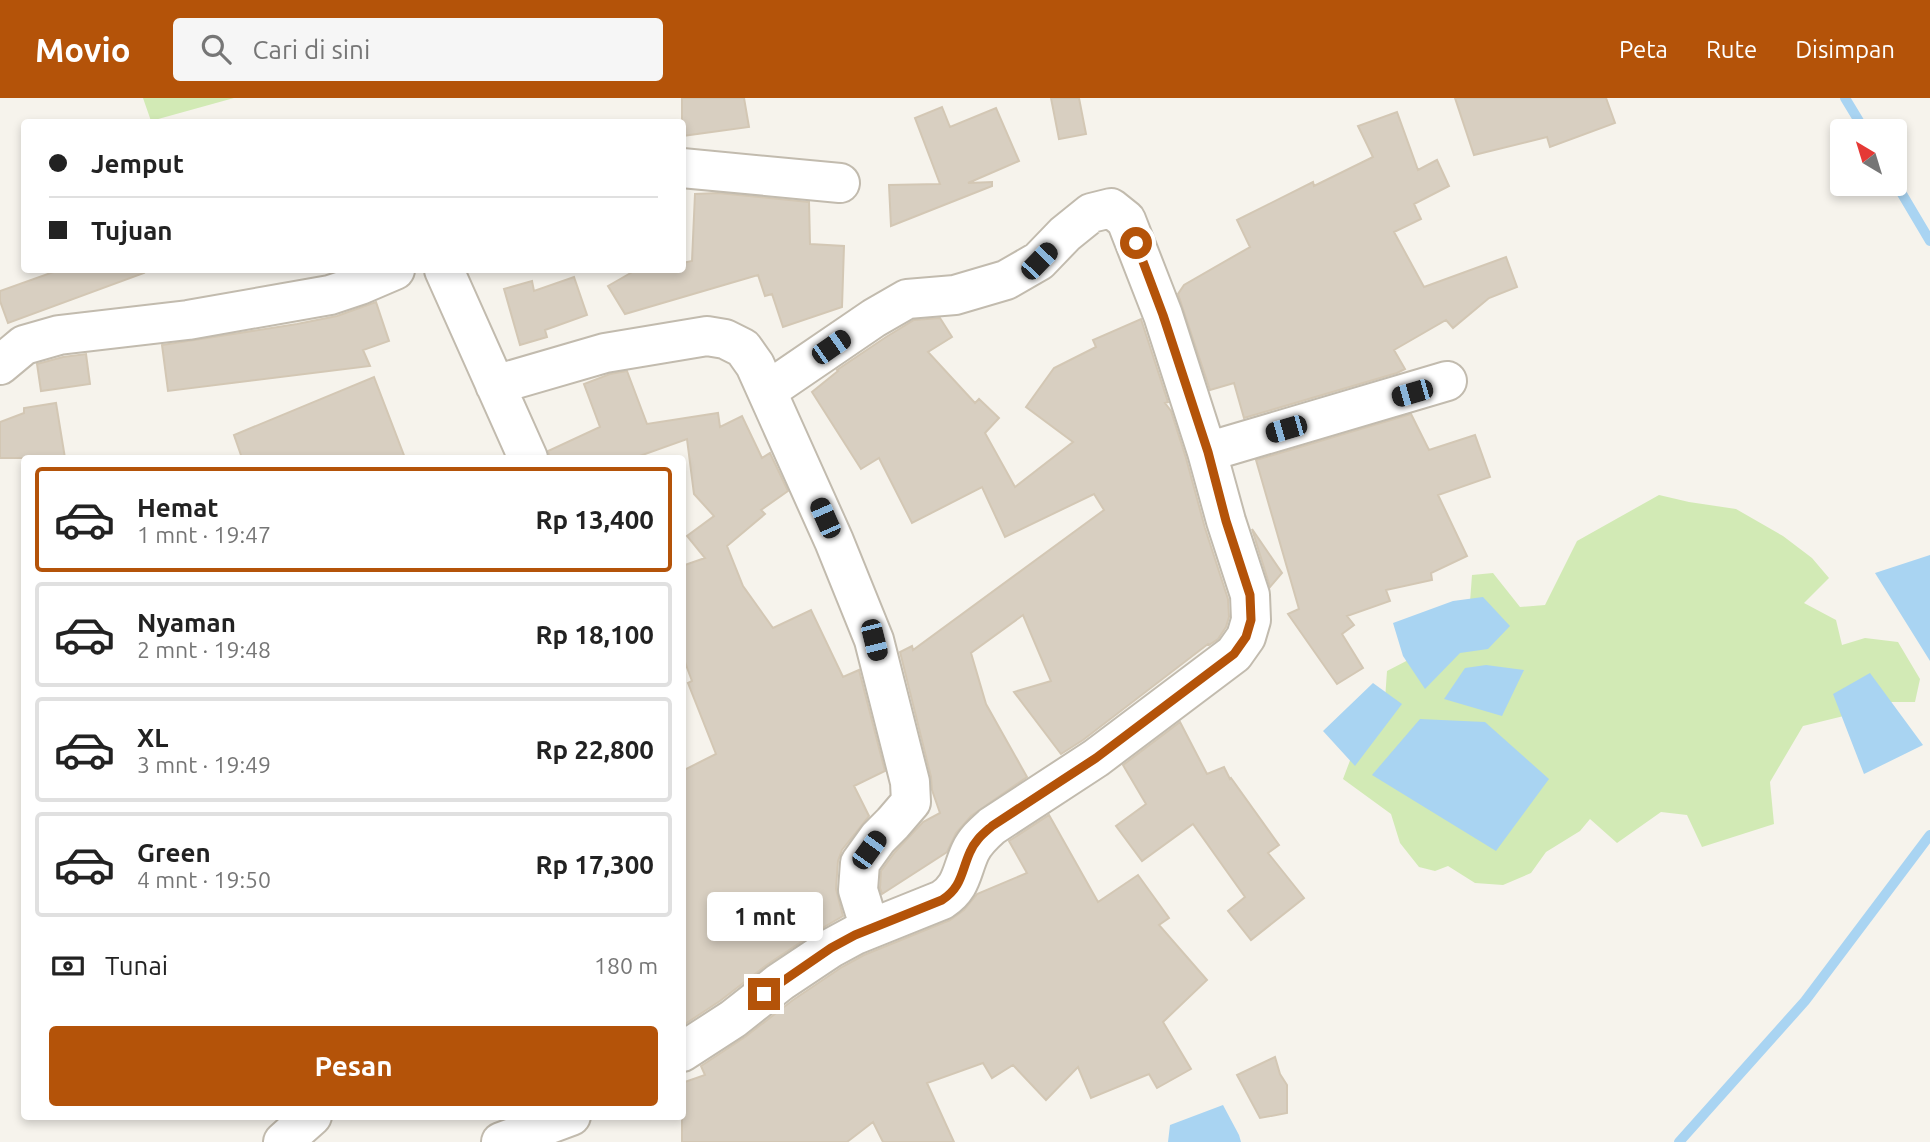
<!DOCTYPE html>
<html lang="id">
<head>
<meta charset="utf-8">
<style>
  :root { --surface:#fff; --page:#f6f6f6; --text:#222; --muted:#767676; --line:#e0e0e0; --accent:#b45309 }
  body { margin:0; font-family:Ubuntu,sans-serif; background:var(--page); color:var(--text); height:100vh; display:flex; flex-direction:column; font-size:26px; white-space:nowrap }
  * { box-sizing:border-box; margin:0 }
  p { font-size:23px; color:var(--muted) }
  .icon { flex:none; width:38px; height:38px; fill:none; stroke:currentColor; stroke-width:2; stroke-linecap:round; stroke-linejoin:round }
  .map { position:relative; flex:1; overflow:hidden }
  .panel { position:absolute; left:21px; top:357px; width:665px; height:665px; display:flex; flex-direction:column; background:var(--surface); border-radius:7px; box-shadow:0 4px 10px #0003 }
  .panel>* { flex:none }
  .guide { position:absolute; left:21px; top:21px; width:665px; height:154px; border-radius:7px; box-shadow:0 4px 10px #0003; display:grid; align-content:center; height:154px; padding:0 28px; background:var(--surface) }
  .needle { width:46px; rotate:322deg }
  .tools { position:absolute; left:1830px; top:21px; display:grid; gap:14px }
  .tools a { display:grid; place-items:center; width:77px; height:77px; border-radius:7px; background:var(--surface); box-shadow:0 4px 10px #0003; font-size:35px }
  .end { position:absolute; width:32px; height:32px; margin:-16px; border:9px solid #b45309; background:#fff; box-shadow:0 0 0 4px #fff }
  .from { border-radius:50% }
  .bubble { position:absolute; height:49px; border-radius:7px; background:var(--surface); box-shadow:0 4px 10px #0003; font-size:23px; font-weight:700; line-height:49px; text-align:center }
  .car { position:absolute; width:21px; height:42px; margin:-21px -10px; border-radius:9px; box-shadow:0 0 5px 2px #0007; background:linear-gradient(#222 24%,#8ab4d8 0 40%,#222 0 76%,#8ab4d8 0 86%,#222 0) }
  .guide b { display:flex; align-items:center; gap:24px; height:66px; font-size:26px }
  .guide b+b { border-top:2px solid var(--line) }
  .guide i { width:18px; height:18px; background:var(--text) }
  ul { padding:12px 0 0; list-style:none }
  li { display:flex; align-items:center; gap:21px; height:105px; margin:0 14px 10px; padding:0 14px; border:4px solid var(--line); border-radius:7px }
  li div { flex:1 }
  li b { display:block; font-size:26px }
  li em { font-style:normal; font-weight:700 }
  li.on { border-color:var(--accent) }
  li>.icon { width:63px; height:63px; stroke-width:1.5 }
  .pay { display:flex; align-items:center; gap:18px; height:77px; padding:0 28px; font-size:26px }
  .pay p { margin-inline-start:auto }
  .primary-button { display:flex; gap:14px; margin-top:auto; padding:14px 28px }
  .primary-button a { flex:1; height:80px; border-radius:7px; background:var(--accent); color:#fff; font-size:28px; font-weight:700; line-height:80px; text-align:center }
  header { display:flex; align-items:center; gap:42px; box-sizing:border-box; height:98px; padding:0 35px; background:var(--accent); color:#fff }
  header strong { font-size:33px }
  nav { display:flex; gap:38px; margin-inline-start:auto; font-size:24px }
  .search { width:490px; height:63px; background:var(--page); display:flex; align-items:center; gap:18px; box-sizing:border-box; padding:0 24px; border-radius:7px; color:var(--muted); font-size:26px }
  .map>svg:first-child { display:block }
  .green { fill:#d2eab5 }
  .water { fill:#a9d4f2 }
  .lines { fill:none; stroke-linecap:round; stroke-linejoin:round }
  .stream { stroke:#a9d4f2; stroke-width:10 }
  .building { fill:#d8cfc1; stroke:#d3c7b4; stroke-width:2 }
  .street-casing { stroke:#c2bbae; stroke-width:42 }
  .street { stroke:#fff; stroke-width:38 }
  .route { stroke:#b45309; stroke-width:9 }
</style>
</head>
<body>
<header>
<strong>Movio</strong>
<div class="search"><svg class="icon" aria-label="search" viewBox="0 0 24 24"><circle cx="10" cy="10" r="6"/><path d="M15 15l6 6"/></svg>Cari di sini</div>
<nav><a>Peta</a><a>Rute</a><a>Disimpan</a></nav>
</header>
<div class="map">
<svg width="1930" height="1044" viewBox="0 0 1930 1044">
  <rect width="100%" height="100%" fill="#f6f3ec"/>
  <!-- green -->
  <path class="green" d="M 143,0 L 234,0 L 151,23 Z
    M 1659,397 L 1689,404 L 1736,411 L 1783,438 L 1812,460 L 1829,480 L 1804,505 L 1836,522 L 1842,547 L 1865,540 L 1898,544 L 1920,581 L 1915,604 L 1878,604 L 1856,615 L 1803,628 L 1770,684 L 1774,726 L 1702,749 L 1687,717 L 1661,714 L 1617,745 L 1590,721 L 1580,733 L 1546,754 L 1531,775 L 1503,787 L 1475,785 L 1448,768 L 1435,773 L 1419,769 L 1400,745 L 1391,716 L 1343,681 L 1357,644 L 1384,616 L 1387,573 L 1468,531 L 1472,477 L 1493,475 L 1520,509 L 1545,507 L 1577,443 Z"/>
  <!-- water -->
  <path class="water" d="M 1930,457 L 1930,563 L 1875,475 Z
    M 1483,499 L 1510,528 L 1488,551 L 1460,555 L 1425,591 L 1403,558 L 1393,525 L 1453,503 Z
    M 1486,567 L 1524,572 L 1502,618 L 1444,601 L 1465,570 Z
    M 1870,575 L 1923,647 L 1864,676 L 1833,596 Z
    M 1373,585 L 1402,606 L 1355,668 L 1323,633 Z
    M 1420,621 L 1485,624 L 1549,681 L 1496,753 L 1372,677 Z
    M 1223,1007 L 1239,1037 L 1241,1044 L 1168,1044 L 1170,1027 Z"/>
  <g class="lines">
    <!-- stream -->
    <path class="stream" d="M 1845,0 L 1865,33
      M 1895,84 L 1930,143
      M 1679,1044 L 1805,903 L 1930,737"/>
  </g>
  <!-- building -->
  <path class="building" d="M 682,0 L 744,0 L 749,29 L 682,38 Z
    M 1051,0 L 1079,0 L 1086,36 L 1059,41 Z
    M 1455,0 L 1606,0 L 1615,25 L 1550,49 L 1547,39 L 1474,57 Z
    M 942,9 L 950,29 L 996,10 L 1019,63 L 968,85 L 992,84 L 992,88 L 891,128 L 889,87 L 940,86 L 915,20 Z
    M 1397,14 L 1418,72 L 1437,62 L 1449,88 L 1414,106 L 1421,121 L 1394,134 L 1424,189 L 1506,159 L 1517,189 L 1489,200 L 1453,230 L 1446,222 L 1394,252 L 1405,271 L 1397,275 L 1244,320 L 1234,285 L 1210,292 L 1178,196 L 1184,187 L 1250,149 L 1237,122 L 1313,84 L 1314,88 L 1373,59 L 1358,28 Z
    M 718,95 L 809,104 L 810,146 L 844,148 L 842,209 L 783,229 L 772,196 L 765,198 L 758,177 L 625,216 L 608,188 L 636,172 L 682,172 L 682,165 L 692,163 L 695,96 Z
    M 59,172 L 143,172 L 144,175 L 8,225 L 0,203 L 0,193 Z
    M 574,179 L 587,217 L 545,232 L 547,239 L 520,247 L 504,191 L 532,183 L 534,193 Z
    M 376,204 L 389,243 L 363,252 L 370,268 L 168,293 L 162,247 L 297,226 L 337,218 Z
    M 940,220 L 952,239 L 928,254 L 975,305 L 979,301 L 999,320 L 985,335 L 1015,389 L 1073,344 L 1026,309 L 1054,270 L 1096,249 L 1093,242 L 1141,221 L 1168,304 L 1165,305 L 1171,313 L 1186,360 L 1205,430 L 1228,501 L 1229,519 L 1226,529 L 1218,541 L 1209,547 L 1208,546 L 1083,642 L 1061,656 L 1014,594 L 1051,583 L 1023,517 L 971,555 L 986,606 L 1027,679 L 971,718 L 956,735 L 947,754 L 882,796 L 880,790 L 881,773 L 895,754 L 923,724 L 940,715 L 932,692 L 931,679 L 900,554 L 912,548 L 913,552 L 1104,412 L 1094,396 L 1005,439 L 982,389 L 912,425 L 879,360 L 861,371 L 812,294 L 838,273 L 837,272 L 886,239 L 914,222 Z
    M 86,256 L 90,286 L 41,293 L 37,266 L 63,259 Z
    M 627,273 L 647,326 L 718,315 L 720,329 L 742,318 L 762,360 L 770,355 L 788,393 L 761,412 L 765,416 L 727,448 L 743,488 L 773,530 L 811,512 L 843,579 L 859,572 L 885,673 L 854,688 L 869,718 L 842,752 L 838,763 L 836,791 L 843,818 L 819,832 L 768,866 L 720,903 L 682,928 L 682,673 L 716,656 L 688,585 L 692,583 L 682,556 L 682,468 L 705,460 L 687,438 L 714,418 L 694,396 L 687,341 L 634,360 L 550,360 L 548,353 L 600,329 L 584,286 L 610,276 Z
    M 374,279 L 405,360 L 242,360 L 234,337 Z
    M 56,305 L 65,360 L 0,360 L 0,324 L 24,315 L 24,310 Z
    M 1411,316 L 1429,352 L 1475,337 L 1490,379 L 1438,397 L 1467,458 L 1431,475 L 1432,482 L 1386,492 L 1390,503 L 1347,518 L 1354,527 L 1342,536 L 1363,570 L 1337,586 L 1288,516 L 1299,511 L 1256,362 Z
    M 1252,431 L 1282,475 L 1270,489 Z
    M 1180,624 L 1207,676 L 1224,669 L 1230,681 L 1231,680 L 1279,747 L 1268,755 L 1304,800 L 1251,842 L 1228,813 L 1245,799 L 1193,726 L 1142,763 L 1116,728 L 1146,706 L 1123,667 Z
    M 1049,717 L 1098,804 L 1138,777 L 1169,820 L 1159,827 L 1207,882 L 1163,924 L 1191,971 L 1157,990 L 1149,976 L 1091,1000 L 1078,969 L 1046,1002 L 1013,967 L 992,980 L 983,965 L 927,985 L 954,1044 L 883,1044 L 873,1024 L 847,1044 L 682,1044 L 682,985 L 705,977 L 701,968 L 745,939 L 793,902 L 842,869 L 864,857 L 950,822 L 964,812 L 977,796 L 1027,775 L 1009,743 Z
    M 1275,959 L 1280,976 L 1287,987 L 1287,1015 L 1260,1020 L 1237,977 Z"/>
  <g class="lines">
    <!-- street casing -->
    <g class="street-casing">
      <path id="street" d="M 682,70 L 840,85
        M 444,172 L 528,360
        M 0,267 L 24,247 L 59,237 L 188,222 L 330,197 L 360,187 L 395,172
        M 495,287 L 605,255 L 707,238 L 725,241 L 743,250 L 755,267 L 834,443 L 874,542 L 910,684 L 911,704 L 893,725 L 878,740 L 860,765 L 858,792 L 870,831
        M 1207,354 L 1447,283
        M 682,954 L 733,921 L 780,884 L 831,850 L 855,837 L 942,802 C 962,789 961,774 970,754 C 975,743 983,736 992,728 L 1096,660 L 1234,556 L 1246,539 L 1251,522 L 1250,497 L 1226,423 L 1207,354 L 1163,217 L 1126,122 L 1111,110 L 1091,115 L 1065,136 L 1039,163 L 1006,182 L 955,197 L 907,201 L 874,220 L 767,293
        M 283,1044 L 312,1018
        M 501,1044 L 571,1018"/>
    </g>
    <!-- street -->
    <use href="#street" class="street"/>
  </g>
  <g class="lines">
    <!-- route -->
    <path class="route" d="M 764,896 L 831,850 L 855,837 L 942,802 C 962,789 961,774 970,754 C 975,742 983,736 992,728 L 1096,660 L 1234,556 L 1246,539 L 1251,522 L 1250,497 L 1226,423 L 1208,354 L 1163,217 L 1136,145"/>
  </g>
</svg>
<div class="tools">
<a><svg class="needle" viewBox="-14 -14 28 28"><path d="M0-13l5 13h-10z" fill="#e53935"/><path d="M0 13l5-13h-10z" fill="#767676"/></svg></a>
</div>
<i class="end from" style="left:1136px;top:145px"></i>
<i class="end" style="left:764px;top:896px"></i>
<div class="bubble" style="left:707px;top:794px;width:116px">1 mnt</div>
<i class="car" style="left:1039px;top:163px;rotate:44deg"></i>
<i class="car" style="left:831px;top:249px;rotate:55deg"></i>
<i class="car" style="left:1412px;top:295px;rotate:254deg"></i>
<i class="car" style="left:1286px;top:331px;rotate:254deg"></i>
<i class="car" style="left:825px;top:420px;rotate:336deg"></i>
<i class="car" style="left:874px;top:542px;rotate:166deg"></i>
<i class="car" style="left:869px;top:752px;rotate:36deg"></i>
<div class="guide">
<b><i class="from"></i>Jemput</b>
<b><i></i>Tujuan</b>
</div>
<section class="panel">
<ul>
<li class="on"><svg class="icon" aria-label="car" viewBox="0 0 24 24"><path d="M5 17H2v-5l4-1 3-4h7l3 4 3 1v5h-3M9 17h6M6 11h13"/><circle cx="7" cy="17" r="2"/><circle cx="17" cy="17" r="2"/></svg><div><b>Hemat</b><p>1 mnt · 19:47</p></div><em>Rp 13,400</em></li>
<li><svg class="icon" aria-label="car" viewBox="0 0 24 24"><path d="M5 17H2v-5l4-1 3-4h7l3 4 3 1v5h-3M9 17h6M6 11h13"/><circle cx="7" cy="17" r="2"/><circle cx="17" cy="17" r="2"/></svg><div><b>Nyaman</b><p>2 mnt · 19:48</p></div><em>Rp 18,100</em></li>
<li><svg class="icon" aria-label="car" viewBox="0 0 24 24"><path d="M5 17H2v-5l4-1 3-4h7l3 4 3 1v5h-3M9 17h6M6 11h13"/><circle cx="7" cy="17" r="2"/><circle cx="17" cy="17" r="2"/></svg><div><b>XL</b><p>3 mnt · 19:49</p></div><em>Rp 22,800</em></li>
<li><svg class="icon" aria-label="car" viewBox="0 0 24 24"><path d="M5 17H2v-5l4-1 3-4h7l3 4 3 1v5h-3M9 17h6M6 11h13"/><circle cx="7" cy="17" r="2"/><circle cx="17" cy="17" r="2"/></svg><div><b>Green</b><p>4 mnt · 19:50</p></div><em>Rp 17,300</em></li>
</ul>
<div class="pay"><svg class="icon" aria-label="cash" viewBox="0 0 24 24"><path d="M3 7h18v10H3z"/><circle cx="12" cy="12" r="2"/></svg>Tunai<p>180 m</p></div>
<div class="primary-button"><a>Pesan</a></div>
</section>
</div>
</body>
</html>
